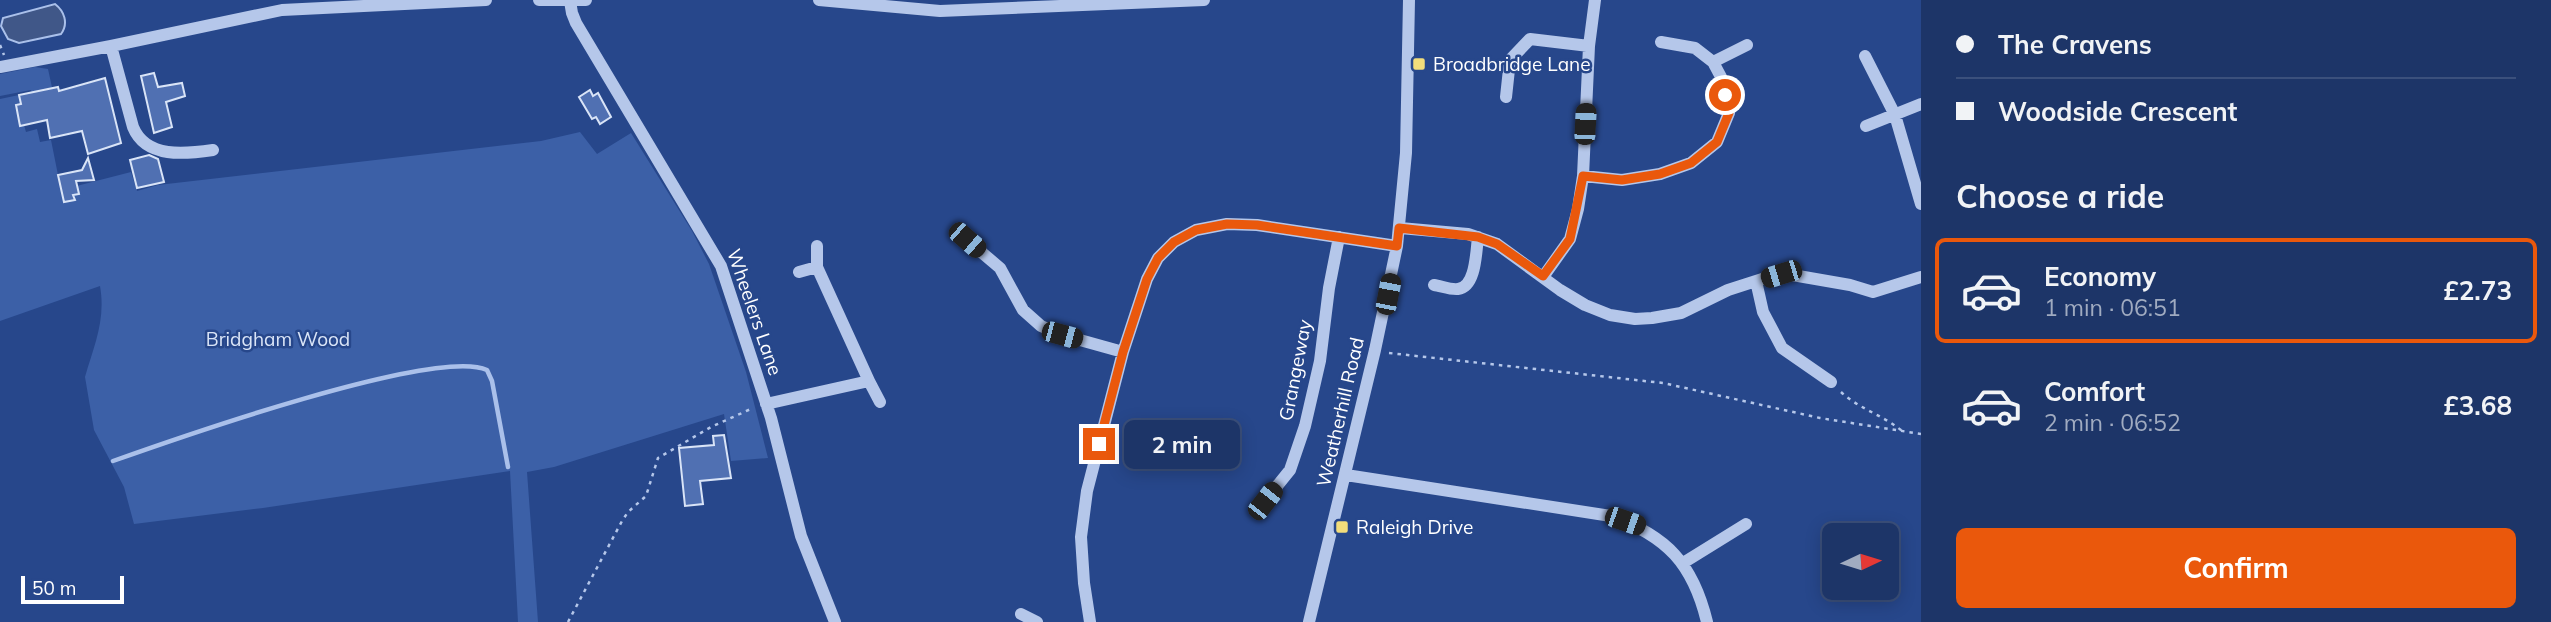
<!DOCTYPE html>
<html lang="en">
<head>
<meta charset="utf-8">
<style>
  :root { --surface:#1d3568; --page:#253d6e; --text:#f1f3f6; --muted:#a0abc0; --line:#3b507c; --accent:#ea580c }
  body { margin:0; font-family:Mulish,sans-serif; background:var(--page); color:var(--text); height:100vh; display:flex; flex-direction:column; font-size:26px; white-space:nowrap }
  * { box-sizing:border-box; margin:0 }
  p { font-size:23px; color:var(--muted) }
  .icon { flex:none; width:38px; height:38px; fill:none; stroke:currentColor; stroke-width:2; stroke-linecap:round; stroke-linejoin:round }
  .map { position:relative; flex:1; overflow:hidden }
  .drawer { display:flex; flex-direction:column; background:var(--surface); width:630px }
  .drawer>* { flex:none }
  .guide { display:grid; align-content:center; height:154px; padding:0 35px; background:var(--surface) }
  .needle { width:46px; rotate:86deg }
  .buttons { position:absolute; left:1822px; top:523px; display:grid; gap:14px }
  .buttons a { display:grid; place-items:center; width:77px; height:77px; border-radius:10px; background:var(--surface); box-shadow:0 4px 18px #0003,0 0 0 2px var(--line); font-size:35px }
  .scale { position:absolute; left:21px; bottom:18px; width:103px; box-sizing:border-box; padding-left:7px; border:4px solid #fff; border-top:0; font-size:19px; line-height:24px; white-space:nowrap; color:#fff; -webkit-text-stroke:5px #27478b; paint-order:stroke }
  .end { position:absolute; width:32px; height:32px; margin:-16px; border:9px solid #ea580c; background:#fff; box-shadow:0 0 0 4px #fff }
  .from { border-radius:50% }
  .bubble { position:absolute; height:49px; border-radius:10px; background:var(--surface); box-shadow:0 4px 18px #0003,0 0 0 2px var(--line); font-size:23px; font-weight:700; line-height:49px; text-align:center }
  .car { position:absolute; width:21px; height:42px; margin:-21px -10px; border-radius:9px; box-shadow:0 0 5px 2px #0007; background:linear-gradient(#222 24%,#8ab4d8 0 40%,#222 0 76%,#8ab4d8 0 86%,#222 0) }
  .guide b { display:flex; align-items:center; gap:24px; height:66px; font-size:26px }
  .guide b+b { border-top:2px solid var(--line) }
  .guide i { width:18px; height:18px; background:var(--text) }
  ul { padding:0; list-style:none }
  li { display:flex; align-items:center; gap:21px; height:105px; margin:0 14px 10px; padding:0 21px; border:4px solid transparent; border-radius:10px }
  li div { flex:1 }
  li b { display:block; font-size:26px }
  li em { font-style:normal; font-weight:700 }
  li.active { border-color:var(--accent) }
  li>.icon { width:63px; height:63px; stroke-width:1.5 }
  h2 { padding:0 35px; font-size:32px; line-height:84px }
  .button { display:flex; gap:14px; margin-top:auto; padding:14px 35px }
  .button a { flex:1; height:80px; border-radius:10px; background:var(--accent); color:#fff; font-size:28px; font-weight:700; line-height:80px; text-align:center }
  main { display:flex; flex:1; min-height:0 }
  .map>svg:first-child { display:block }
  .green { fill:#3c60a7 }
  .water { fill:#405788; stroke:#aac0ea; stroke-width:2 }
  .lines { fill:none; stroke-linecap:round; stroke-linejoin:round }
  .stream { stroke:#aac0ea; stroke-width:4.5 }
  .building { fill:#5070b2; stroke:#d9e4f7; stroke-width:2 }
  .path { stroke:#b5c7ea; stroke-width:2.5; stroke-dasharray:3.5 5; stroke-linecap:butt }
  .minor { stroke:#b5c7ea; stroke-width:12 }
  .route { stroke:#ea580c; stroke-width:9 }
  .poi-dot { fill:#f2dd7b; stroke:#27478b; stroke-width:2.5 }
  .labels { text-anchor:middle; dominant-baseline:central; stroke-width:5; stroke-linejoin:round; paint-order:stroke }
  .poi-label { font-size:19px; fill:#fff; stroke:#27478b; text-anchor:start }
  .street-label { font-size:19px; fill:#fff; stroke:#27478b }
  .park-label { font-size:19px; fill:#d9e4f7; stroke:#27478b }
</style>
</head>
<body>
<main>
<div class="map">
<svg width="1921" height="622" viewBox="0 0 1921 622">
  <rect width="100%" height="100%" fill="#27478b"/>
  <!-- green -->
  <path class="green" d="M 35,67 L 48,69 L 53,92 L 33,96 L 31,90 L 0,96 L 0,74 Z
    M 19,95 L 21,104 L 16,105 L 20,125 L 24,125 L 26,132 L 37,129 L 40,142 L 51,140 L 61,190 L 131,172 L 137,191 L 158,185 L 541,141 L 580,132 L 597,154 L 631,133 L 692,231 L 709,264 L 746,372 L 768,458 L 731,461 L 724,414 L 554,467 L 527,472 L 538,622 L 518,622 L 510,471 L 263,508 L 134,524 L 124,487 L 94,430 L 85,377 C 94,346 106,320 100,286 L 0,321 L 0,99 Z"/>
  <!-- water -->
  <path class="water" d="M 55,4 C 64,11 69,23 61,34 L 19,43 L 8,39 L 1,26 L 3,18 Z"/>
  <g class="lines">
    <!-- stream -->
    <path class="stream" d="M 113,461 C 175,439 436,347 487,370 L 492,381 L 508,467"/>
  </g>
  <!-- building -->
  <path class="building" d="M 154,73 L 158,87 L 182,83 L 185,96 L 166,102 L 172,127 L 154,133 L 141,76 Z
    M 105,78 L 121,143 L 88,154 L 82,131 L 50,138 L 47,120 L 20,126 L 16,105 L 21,104 L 19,95 L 58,87 L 59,91 Z
    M 590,90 L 593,96 L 598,93 L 611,117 L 600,124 L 596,117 L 592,119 L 579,97 Z
    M 149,155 L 158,159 L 164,182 L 137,188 L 130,160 Z
    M 88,158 L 94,180 L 76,181 L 79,194 L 73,195 L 75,200 L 64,202 L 58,175 L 82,170 Z
    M 724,435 L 731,478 L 700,481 L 703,504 L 685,506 L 679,448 L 714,445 L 713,436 Z"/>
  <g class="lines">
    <!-- path -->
    <path class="path" d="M 0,45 L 4,55
      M 1389,353 L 1663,383 L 1820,418 L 1921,434
      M 1841,392 C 1859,409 1883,415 1902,431
      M 568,622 L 622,521 L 628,512 L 646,496 L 658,458 L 711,427 L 753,408"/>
    <!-- minor -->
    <path class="minor" d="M 539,0 L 586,0
      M 819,0 L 940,11 L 1204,0
      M 570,1 L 572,13 L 576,23 L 721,266 L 771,418 L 801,536 L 835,622
      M 111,46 L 133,127 C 146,159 186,154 213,150
      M 1865,56 L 1895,115 L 1921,204
      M 1713,62 L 1747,45
      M 0,67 L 111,46 L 282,10 L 486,0
      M 1506,97 L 1510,60 L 1530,39 L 1589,46
      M 1866,126 L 1921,104
      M 1583,176 L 1622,180 L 1660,174 L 1691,163 L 1717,142 L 1729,113 L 1721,77 L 1713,62 L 1695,48 L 1661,42
      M 1400,228 L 1468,234 L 1497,244 L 1560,290 L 1585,305 L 1610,315 L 1635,319 L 1652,318 L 1681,313 L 1728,290 L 1781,273 L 1850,285 L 1873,292 L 1921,277
      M 967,240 L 1000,268 L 1023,310 L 1041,326 L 1062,335 L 1123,352
      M 817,246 L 817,267
      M 1543,277 L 1570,239 L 1578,209 L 1583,176 L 1589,46 L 1595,0
      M 1756,281 L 1763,312 L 1782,348 L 1831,382
      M 1434,285 C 1441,286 1451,290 1458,289 C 1476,287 1476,252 1478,237
      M 869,381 L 880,402
      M 766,404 L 869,381 L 817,267 L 799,272
      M 1346,475 L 1611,516 C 1667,536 1693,564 1707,622
      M 1265,501 L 1290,470 L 1305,426 L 1320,361 L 1329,288 L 1339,237
      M 1683,563 L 1746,524
      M 1021,614 L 1037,622
      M 1090,622 L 1084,583 L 1081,537 L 1087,491 L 1123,352 L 1147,279 L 1158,258 L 1174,242 L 1196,230 L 1227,224 L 1257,225 L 1397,246
      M 1309,622 L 1375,350 L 1397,246 L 1406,153 L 1409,0"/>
  </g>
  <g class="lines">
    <!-- route -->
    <path class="route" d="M 1099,444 L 1123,352 L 1147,279 L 1158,258 L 1174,242 L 1196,230 L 1227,224 L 1257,225 L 1397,246 L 1399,228 L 1478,237 L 1497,244 L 1543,276 L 1570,239 L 1583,176 L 1622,180 L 1660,174 L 1691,163 L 1717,142 L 1729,113 L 1725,95"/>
  </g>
  <!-- markers -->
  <g class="poi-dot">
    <rect x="1412" y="57" width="14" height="14" rx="3.5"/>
    <rect x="1335" y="520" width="14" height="14" rx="3.5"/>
  </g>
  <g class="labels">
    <!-- poi labels -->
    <g class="poi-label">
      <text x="1433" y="64">Broadbridge Lane</text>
      <text x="1356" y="527">Raleigh Drive</text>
    </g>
    <!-- street labels -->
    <g class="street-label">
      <text transform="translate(755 312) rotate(71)">Wheelers Lane</text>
      <text transform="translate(1295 370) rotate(-79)">Grangeway</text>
      <text transform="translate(1340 412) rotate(-77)">Weatherhill Road</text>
    </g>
    <!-- park labels -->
    <g class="park-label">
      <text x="278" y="339">Bridgham Wood</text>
    </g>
  </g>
</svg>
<div class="buttons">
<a><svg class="needle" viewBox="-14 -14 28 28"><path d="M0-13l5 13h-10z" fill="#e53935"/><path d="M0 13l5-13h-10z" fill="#a0abc0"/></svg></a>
</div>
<div class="scale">50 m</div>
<i class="end from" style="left:1725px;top:95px"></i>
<i class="end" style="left:1099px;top:444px"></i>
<div class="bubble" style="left:1124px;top:420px;width:116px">2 min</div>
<i class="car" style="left:1585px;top:124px;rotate:3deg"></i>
<i class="car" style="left:967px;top:240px;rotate:131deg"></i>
<i class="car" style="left:1781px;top:274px;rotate:253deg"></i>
<i class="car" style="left:1388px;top:294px;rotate:11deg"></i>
<i class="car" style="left:1062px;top:335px;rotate:105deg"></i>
<i class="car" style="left:1265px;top:501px;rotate:38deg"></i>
<i class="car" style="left:1625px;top:521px;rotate:109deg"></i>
</div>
<section class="drawer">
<div class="guide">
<b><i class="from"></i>The Cravens</b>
<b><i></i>Woodside Crescent</b>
</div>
<h2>Choose a ride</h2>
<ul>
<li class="active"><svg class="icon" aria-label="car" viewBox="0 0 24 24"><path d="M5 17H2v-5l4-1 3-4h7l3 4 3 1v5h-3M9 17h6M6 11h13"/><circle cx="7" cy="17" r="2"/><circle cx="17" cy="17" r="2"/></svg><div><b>Economy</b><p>1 min · 06:51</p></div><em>£2.73</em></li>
<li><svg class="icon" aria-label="car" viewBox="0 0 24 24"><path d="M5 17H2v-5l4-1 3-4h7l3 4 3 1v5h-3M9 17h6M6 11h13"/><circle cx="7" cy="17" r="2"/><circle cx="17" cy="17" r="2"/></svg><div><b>Comfort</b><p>2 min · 06:52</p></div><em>£3.68</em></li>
</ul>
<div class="button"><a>Confirm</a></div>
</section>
</main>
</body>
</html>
